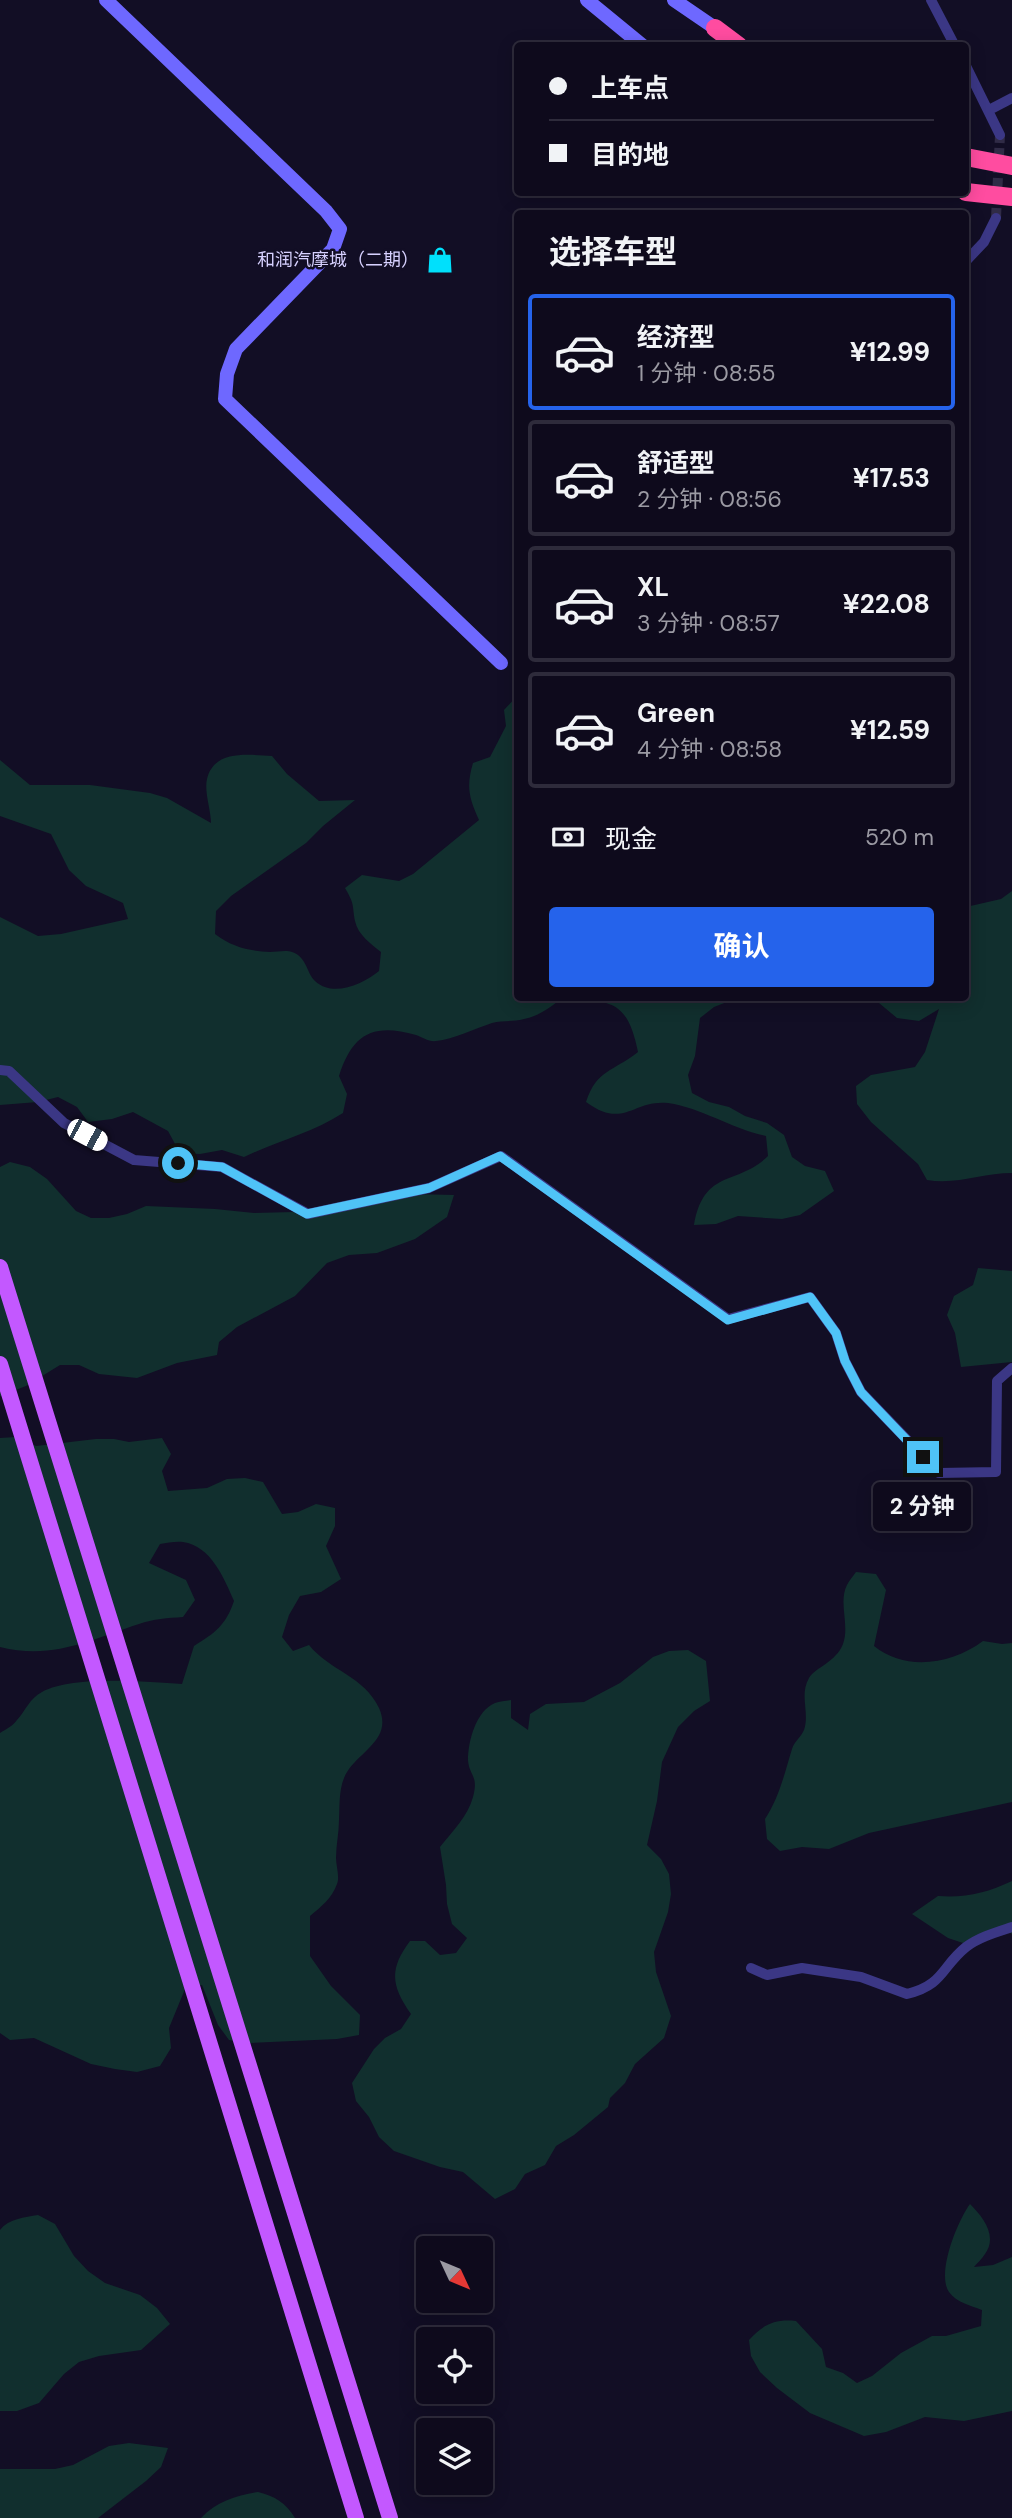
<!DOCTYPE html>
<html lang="zh">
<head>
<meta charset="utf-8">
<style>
  :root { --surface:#0e0a1c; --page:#171325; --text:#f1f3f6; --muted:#9b9aa3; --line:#2e2b3b; --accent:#2563eb }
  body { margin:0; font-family:"DM Sans","Noto Sans SC",sans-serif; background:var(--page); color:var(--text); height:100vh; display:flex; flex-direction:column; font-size:26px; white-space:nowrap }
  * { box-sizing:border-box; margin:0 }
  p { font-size:23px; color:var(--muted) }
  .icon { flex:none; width:38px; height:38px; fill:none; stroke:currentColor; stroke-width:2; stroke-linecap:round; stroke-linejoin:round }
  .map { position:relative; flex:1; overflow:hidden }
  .drawer { position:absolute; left:514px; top:210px; width:455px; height:791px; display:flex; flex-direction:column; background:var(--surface); border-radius:7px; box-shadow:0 4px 18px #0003,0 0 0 2px var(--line) }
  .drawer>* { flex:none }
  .guide { position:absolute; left:514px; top:42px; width:455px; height:154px; border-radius:7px; box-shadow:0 4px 18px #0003,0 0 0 2px var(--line); display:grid; align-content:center; height:154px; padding:0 35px; background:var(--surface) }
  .needle { width:46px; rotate:134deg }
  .tools { position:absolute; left:416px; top:2236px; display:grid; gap:14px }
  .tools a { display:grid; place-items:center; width:77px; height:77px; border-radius:7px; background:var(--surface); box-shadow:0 4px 18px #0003,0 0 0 2px var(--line); font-size:35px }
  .end { position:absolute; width:32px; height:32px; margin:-16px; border:9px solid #4fc3f7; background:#111; box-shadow:0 0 0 4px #111 }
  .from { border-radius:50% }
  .bubble { position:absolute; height:49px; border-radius:7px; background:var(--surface); box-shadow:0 4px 18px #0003,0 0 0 2px var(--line); font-size:23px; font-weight:700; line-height:49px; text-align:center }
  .car { position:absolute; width:21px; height:42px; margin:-21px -10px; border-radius:9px; box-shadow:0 0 5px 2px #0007; background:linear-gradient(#fff 24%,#345 0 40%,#fff 0 76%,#345 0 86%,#fff 0) }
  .guide b { display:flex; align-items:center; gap:24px; height:66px; font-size:26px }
  .guide b+b { border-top:2px solid var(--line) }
  .guide i { width:18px; height:18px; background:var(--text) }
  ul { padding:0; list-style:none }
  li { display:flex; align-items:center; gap:21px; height:116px; margin:0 14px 10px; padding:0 21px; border:4px solid var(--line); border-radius:7px }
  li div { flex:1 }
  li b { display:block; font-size:26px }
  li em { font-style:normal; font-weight:700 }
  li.active { border-color:var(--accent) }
  li>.icon { width:63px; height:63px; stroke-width:1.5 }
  h2 { padding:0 35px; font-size:32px; line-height:84px }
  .pay { display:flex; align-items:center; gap:18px; height:77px; padding:0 35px; font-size:26px }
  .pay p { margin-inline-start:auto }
  .action { display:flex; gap:14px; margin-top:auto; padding:14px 35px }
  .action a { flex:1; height:80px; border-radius:7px; background:var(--accent); color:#fff; font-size:28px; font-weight:700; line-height:80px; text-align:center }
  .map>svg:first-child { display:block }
  .green { fill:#112f2e }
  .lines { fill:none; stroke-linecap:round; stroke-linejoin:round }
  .street-tunnel { stroke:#302b46; stroke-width:10; stroke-dasharray:10 5; stroke-linecap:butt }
  .street { stroke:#3b3785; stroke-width:10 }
  .secondary { stroke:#6e68ff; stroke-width:14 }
  .primary { stroke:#c358ff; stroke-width:16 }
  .highway { stroke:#ff4ca0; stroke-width:18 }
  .route { stroke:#4fc3f7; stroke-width:9 }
  .labels { text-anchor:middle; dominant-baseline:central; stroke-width:5; stroke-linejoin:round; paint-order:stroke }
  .poi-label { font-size:18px; fill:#d7d1ff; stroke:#120e25; text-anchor:end }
</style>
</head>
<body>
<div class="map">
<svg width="1012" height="2518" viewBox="0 0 1012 2518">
  <rect width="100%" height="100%" fill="#120e25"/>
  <!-- green -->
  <path class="green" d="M 518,695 L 518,998 L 737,998 L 714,1007 L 700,1018 L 695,1056 L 688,1075 L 692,1093 L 709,1102 L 729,1107 L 745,1116 L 767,1123 L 784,1135 L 792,1157 L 805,1166 L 825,1171 L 834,1191 L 800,1215 L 782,1219 L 738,1216 L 716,1224 L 694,1225 C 704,1168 738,1186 768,1156 L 766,1136 C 732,1129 702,1108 668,1103 C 633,1099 624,1130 586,1102 C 597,1069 613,1072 638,1052 C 627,998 610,1001 561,999 C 549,1008 539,1016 524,1019 C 513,1022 502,1020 492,1023 C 474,1029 454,1039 436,1041 C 429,1042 422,1037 416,1035 C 372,1022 352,1035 339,1076 L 347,1094 L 343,1113 C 312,1133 277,1141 244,1157 L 222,1150 L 200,1154 L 180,1153 L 168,1131 L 133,1112 L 112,1119 L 88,1122 L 77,1107 L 58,1097 L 38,1102 L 0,1105 L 0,917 L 38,936 L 61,934 L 128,919 L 123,903 L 86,886 L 69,870 L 51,834 L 0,816 L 0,760 L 30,785 L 90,785 L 150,793 L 167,798 L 211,823 C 211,810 204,792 207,779 C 214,749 249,755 272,756 L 287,774 L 319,801 L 355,800 L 323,826 L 306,843 L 231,896 L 216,911 L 215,934 C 232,947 249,951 270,952 C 277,952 286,950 292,952 C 307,957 306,972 315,981 C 333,998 363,984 379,971 L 381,952 C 371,944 358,935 355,921 C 352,904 355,905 345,888 L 362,875 L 399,881 L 413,874 L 479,820 C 469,798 466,787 473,763 L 490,757 L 506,726 L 504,710 Z
    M 1012,891 L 1012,1173 C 983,1173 957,1185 927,1180 L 918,1164 L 871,1122 L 857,1104 L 856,1086 L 871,1075 L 915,1067 L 925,1052 L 939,1009 L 919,1021 L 897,1018 L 873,998 L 966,998 L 966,907 L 1001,899 Z
    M 10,1162 L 30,1167 L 47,1179 L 76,1211 L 91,1218 L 109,1218 L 127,1214 L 146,1206 L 215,1209 L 254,1213 L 294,1212 L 348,1200 L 412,1194 L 454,1195 L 447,1217 L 415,1239 L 377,1253 L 349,1255 L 327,1263 L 295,1296 L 237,1327 L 219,1342 L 217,1355 L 177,1363 L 137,1378 L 99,1374 L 79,1365 L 60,1365 L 26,1386 L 0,1396 L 0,1167 Z
    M 978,1268 L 1012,1271 L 1012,1362 L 961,1367 L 955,1333 L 947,1315 L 954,1296 L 973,1285 Z
    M 16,1437 L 36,1446 L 96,1439 L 114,1439 L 129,1442 L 162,1438 L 171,1454 L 162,1471 L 168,1491 L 207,1488 L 227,1479 L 245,1478 L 263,1482 L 282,1514 L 298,1512 L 316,1504 L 335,1508 L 335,1526 L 326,1546 L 341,1579 L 321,1592 L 300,1596 L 289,1615 L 282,1637 L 293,1651 L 309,1645 C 330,1671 364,1676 379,1708 C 392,1737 364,1749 349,1769 C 338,1784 340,1803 339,1820 C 339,1833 336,1845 336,1858 C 336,1866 340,1877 337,1884 C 332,1898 321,1907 310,1916 L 310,1956 L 331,1986 L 360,2015 L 359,2035 L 337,2039 L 248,2043 L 229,2040 L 218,2025 L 202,1985 L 185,1989 L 169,2028 L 171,2048 L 160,2066 L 137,2072 L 115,2069 L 91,2064 L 34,2038 L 10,2040 L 0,2033 L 0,1733 C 6,1729 13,1726 17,1720 C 26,1710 29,1699 42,1692 C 74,1675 146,1682 182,1684 L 194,1646 C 215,1633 226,1625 234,1601 C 224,1578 211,1546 183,1542 C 176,1541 167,1543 160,1544 L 149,1563 L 186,1580 L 195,1600 L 183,1617 C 168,1618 153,1619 139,1624 C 90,1640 53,1660 0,1647 L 0,1438 Z
    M 856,1572 L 876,1574 L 886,1590 L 874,1646 C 906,1672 952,1664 983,1641 L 1002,1644 L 1012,1643 L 1012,1802 L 869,1833 L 829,1849 L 802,1847 L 780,1851 L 767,1839 L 765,1819 C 779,1798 785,1772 792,1749 C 794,1742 801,1737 804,1730 C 810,1713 799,1695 809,1678 C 816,1667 836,1662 843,1644 C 850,1625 838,1603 847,1585 C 849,1581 853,1576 856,1572 Z
    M 688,1650 L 706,1661 L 710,1701 L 694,1711 L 678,1727 L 662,1762 L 657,1801 L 647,1845 L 661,1859 L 669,1874 L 671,1894 L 668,1912 L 654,1952 L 656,1972 L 671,2016 L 664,2038 L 635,2064 L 625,2083 L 610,2098 L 608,2107 L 574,2135 L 556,2146 L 545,2165 L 525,2174 L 515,2189 L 495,2199 L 463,2172 L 440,2167 L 394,2151 L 379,2137 L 369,2117 L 356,2101 L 352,2083 L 374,2049 L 385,2038 L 401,2029 L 411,2014 C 391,1986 389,1969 410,1941 L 425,1941 L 440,1955 L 456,1953 L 467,1938 L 452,1924 L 447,1904 L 446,1885 L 440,1847 C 452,1832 468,1816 473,1797 C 479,1775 469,1776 468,1760 C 468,1741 476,1711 495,1703 C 500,1701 506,1701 511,1700 L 511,1718 L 528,1730 L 530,1714 L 546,1704 L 584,1702 L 620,1683 L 653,1657 L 669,1651 Z
    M 1012,1881 L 1012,1934 L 1006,1929 L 966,1944 L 948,1938 L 912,1914 L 938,1896 C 965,1898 987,1893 1012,1881 Z
    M 970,2204 C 983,2217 998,2236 985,2254 C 982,2259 977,2263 974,2267 L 993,2265 L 1012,2257 L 1012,2411 L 964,2421 L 925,2417 L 886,2432 L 864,2436 L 810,2413 L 777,2388 L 760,2372 L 751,2356 L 749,2340 C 764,2324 775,2319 796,2321 L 822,2349 L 826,2367 L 843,2373 L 857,2383 L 872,2376 L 901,2353 L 932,2336 L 946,2336 L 981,2326 L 982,2310 C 970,2305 957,2303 949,2292 C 936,2273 958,2220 970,2204 Z
    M 38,2215 L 55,2224 L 74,2256 L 88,2271 L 105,2283 L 140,2295 L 157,2308 L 170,2324 L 141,2350 L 99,2356 L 79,2362 L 64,2374 L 39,2403 L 17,2411 L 0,2411 L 0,2230 C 8,2219 25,2217 38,2215 Z
    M 129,2443 L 168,2448 L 161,2467 L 146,2481 L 98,2518 L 0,2518 L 0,2469 L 55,2469 L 73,2465 L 109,2446 Z
    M 258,2492 C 275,2496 286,2503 295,2518 L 201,2518 C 216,2502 237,2495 258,2492 Z"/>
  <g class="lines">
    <!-- street-tunnel -->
    <path class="street-tunnel" d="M 996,218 L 1000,135"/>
    <!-- street -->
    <path class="street" d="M 931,0 L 955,46
      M 966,66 L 1000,135
      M 989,110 L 1012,98
      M 966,261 L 984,242 L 996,218
      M 0,1070 L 9,1071 L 64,1123 L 134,1160 L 222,1167 L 308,1214 L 429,1188 L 501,1156 L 728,1319 L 810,1297 L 836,1333 L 845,1361 L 861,1392 L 939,1473 L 996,1472 L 997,1381 L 1012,1368
      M 751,1968 L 767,1975 L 802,1968 L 861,1977 L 907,1994 C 944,1985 941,1967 966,1947 C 979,1937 997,1932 1012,1927"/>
    <!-- secondary -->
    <path class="secondary" d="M 106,0 L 326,211 L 340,229 L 333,249 L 236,349 L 227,374 L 225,399 L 501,663
      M 587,0 L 643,46
      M 674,0 L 715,28"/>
    <!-- primary -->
    <path class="primary" d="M 0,1267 L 390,2518
      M 0,1364 L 356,2518"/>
    <!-- highway -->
    <path class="highway" d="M 715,28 L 739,46
      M 966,157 L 1012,166
      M 966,192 L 1012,197"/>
  </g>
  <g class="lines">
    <!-- route -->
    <path class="route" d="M 178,1163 L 222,1167 L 307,1214 L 429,1188 L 500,1156 L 728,1320 L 810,1297 L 836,1333 L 845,1361 L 861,1392 L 923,1457"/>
  </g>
  <!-- icons -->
  <defs>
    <g id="shop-bare" transform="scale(2.1)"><path d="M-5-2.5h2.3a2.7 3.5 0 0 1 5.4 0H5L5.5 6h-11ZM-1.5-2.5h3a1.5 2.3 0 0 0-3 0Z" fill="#00e0fc" stroke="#120e25" stroke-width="2.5" paint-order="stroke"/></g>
  </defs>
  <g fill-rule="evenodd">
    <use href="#shop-bare" x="440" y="260"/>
  </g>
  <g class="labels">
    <!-- poi labels -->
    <g class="poi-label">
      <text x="419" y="260">和润汽摩城（二期）</text>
    </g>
  </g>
</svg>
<div class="tools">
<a><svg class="needle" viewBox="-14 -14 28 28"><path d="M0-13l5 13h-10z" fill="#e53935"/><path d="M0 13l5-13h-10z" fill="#9b9aa3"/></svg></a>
<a><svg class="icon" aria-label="locate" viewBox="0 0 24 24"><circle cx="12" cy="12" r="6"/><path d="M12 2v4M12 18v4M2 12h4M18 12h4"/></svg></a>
<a><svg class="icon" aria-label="layers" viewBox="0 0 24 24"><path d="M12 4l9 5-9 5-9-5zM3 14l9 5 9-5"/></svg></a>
</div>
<i class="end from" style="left:178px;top:1163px"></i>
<i class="end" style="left:923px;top:1457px"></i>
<div class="bubble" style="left:873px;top:1482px;width:98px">2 分钟</div>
<i class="car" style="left:87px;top:1135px;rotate:118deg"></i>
<div class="guide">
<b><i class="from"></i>上车点</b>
<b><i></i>目的地</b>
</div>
<section class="drawer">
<h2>选择车型</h2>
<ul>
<li class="active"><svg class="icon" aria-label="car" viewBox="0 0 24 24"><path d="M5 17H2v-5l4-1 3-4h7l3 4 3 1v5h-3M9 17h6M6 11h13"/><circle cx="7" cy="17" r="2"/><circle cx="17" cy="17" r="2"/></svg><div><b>经济型</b><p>1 分钟 · 08:55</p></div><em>¥12.99</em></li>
<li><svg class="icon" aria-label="car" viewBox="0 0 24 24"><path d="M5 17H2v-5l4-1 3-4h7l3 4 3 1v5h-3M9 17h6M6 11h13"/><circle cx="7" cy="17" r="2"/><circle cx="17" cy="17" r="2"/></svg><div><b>舒适型</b><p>2 分钟 · 08:56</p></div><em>¥17.53</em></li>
<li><svg class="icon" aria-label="car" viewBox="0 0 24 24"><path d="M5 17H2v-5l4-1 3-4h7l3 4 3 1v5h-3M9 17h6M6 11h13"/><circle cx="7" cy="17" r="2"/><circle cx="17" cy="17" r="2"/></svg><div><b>XL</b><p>3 分钟 · 08:57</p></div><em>¥22.08</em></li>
<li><svg class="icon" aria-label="car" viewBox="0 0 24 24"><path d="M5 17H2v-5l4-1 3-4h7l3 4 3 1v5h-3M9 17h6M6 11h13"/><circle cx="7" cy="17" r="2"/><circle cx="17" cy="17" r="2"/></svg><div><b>Green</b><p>4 分钟 · 08:58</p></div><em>¥12.59</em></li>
</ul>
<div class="pay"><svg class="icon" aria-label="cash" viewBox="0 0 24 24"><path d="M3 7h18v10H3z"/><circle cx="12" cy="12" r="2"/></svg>现金<p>520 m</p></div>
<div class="action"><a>确认</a></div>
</section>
</div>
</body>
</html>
